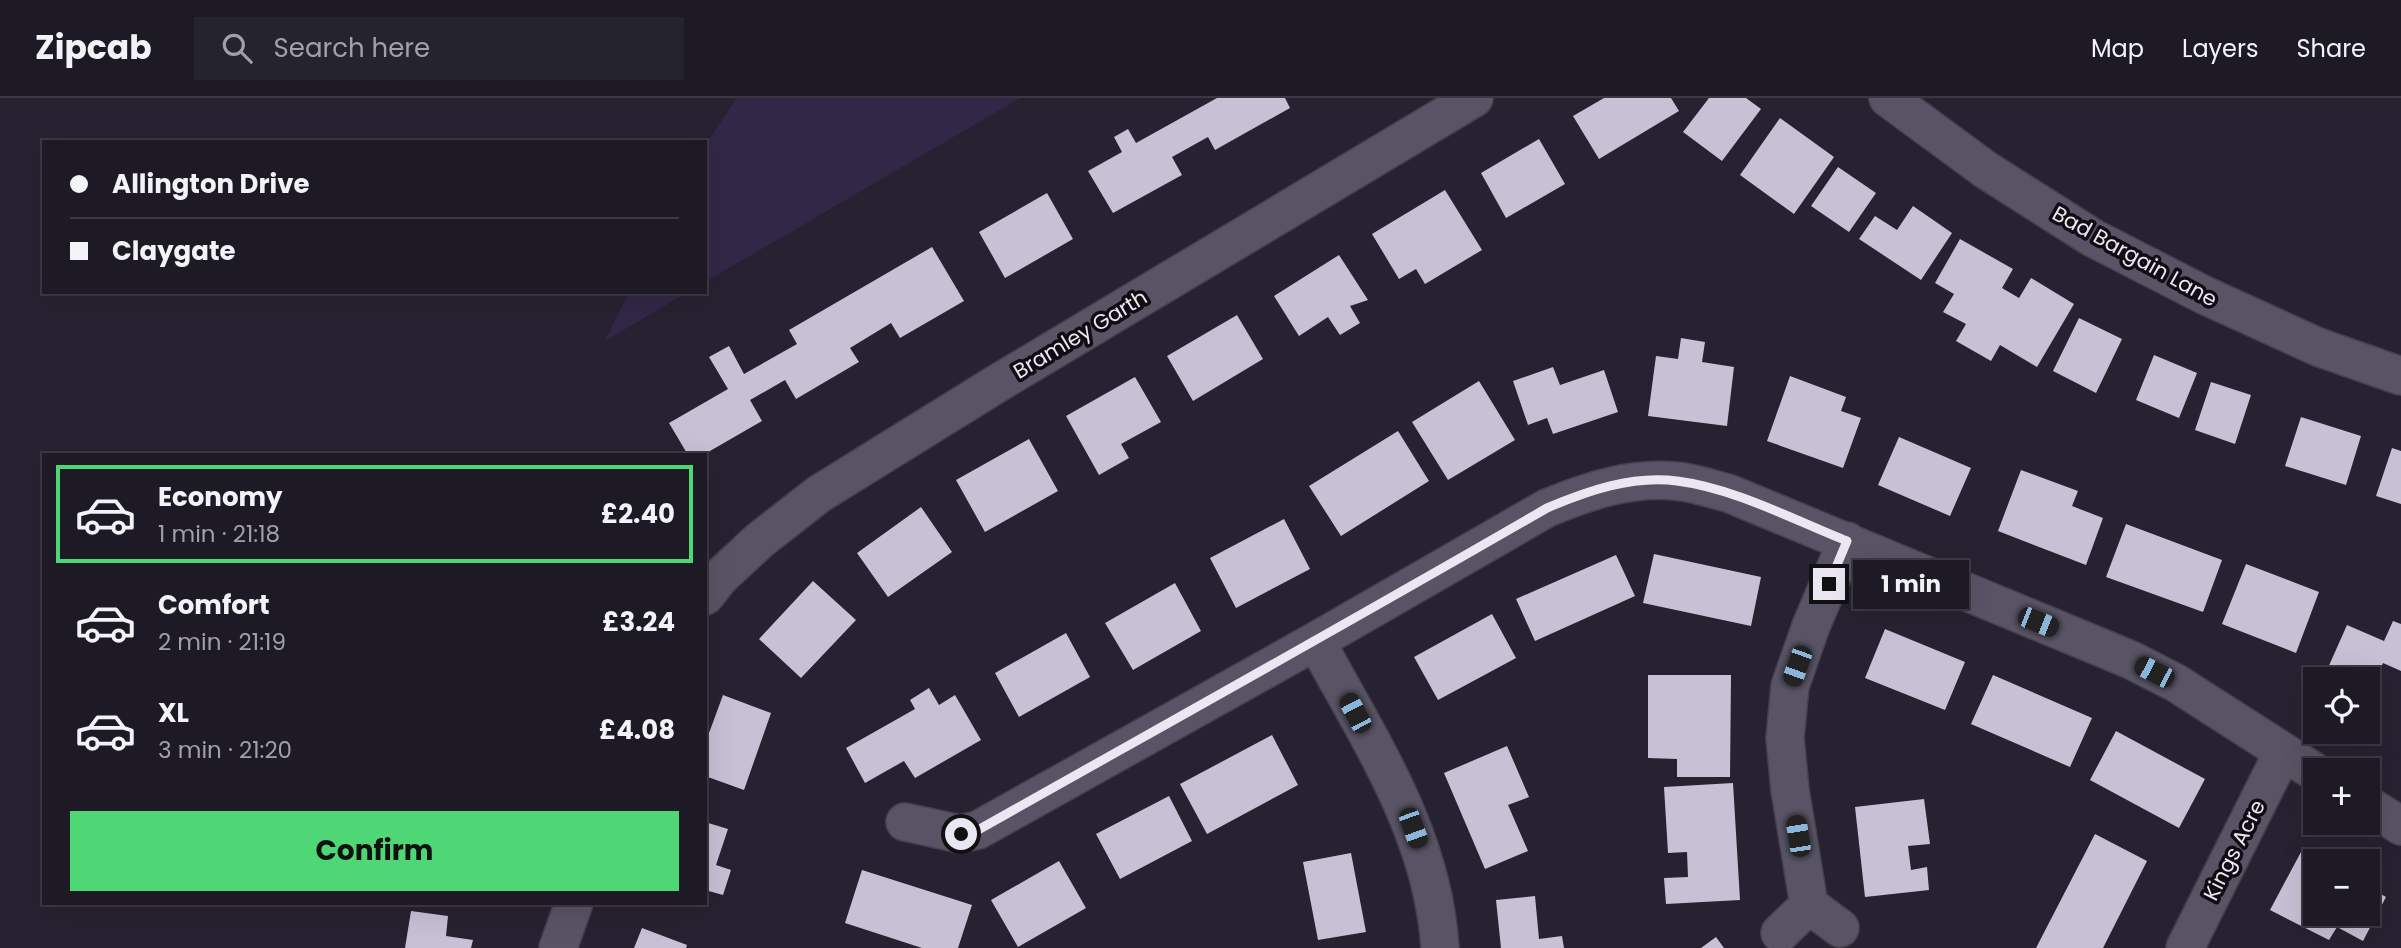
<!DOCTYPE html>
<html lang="en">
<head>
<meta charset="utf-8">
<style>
  :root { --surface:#1d1a25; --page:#25232d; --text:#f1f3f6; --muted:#a0a1a7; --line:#3b3842; --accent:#4fd675 }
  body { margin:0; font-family:Poppins,sans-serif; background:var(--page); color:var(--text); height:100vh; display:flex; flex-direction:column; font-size:26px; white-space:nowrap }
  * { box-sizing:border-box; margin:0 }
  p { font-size:23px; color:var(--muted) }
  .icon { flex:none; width:38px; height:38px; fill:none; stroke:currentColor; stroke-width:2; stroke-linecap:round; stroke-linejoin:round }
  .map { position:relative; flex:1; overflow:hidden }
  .panel { position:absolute; left:42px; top:355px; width:665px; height:452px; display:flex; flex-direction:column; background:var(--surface); border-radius:0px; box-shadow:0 7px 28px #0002,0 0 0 2px var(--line) }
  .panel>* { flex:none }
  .hud { position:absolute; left:42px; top:42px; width:665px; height:154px; border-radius:0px; box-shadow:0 7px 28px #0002,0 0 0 2px var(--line); display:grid; align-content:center; height:154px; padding:0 28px; background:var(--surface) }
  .tools { position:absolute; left:2303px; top:569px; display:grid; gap:14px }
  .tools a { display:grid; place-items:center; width:77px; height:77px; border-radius:0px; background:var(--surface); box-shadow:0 7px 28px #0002,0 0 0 2px var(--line); font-size:35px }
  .end { position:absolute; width:32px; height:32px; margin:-16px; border:9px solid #eae7f2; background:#111; box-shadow:0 0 0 4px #111 }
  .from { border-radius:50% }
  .bubble { position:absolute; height:49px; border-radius:0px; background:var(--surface); box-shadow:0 7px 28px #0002,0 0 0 2px var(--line); font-size:23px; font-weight:700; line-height:49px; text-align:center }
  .car { position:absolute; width:21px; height:42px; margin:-21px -10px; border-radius:9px; box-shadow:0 0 5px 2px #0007; background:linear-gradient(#222 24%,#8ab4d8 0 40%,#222 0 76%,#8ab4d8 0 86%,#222 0) }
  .hud b { display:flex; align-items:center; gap:24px; height:66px; font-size:26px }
  .hud b+b { border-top:2px solid var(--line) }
  .hud i { width:18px; height:18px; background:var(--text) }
  ul { padding:12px 0 0; list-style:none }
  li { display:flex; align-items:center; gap:21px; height:98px; margin:0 14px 10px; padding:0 14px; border:4px solid transparent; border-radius:0px }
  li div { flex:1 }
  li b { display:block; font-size:26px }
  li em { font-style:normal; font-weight:700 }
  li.current { border-color:var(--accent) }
  li>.icon { width:63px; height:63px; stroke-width:1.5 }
  .primary-button { display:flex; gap:14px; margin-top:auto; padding:14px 28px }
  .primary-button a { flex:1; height:80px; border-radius:0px; background:var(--accent); color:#111; font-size:28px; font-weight:700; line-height:80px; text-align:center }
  header { display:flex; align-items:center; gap:42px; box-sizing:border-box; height:98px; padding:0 35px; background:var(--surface); border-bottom:2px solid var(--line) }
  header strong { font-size:33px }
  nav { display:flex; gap:38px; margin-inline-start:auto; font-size:24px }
  .search { width:490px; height:63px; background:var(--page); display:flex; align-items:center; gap:18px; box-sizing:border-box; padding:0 24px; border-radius:0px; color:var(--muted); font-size:26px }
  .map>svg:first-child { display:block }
  .green { fill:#332748 }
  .building { fill:#c7c1d6 }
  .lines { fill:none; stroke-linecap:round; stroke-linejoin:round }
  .street-casing { stroke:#44404d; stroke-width:40 }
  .street { stroke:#595465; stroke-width:37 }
  .route { stroke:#eae7f2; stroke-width:9 }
  .labels { text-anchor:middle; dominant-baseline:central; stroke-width:7; stroke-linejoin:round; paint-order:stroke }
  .street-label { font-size:21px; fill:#eae7f2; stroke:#0f0d13 }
</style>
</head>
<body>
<header>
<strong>Zipcab</strong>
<div class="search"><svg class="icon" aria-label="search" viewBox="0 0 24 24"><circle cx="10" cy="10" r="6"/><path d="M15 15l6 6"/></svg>Search here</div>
<nav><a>Map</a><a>Layers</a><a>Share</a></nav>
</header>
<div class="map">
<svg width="2401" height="850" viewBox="0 0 2401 850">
  <rect width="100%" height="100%" fill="#272231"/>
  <!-- green -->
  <path class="green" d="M 737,0 L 1020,0 L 705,184 L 705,47 Z
    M 629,194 L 688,194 L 605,243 Z"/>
  <!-- building -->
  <path class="building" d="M 1217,0 L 1285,0 L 1290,10 L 1215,52 L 1208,39 L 1172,59 L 1182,77 L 1113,115 L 1088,73 L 1122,54 L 1114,39 L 1128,31 L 1136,45 Z
    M 1604,0 L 1671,0 L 1679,13 L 1599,61 L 1573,18 Z
    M 1709,0 L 1746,0 L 1761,11 L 1722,63 L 1683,34 Z
    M 1780,20 L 1834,59 L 1794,116 L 1740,77 Z
    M 1539,41 L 1565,86 L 1506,120 L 1481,75 Z
    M 1838,69 L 1876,95 L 1849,134 L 1811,108 Z
    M 1445,92 L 1482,152 L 1425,186 L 1416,171 L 1399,181 L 1372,136 Z
    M 1047,95 L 1073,141 L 1005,180 L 979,134 Z
    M 1913,108 L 1952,135 L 1921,182 L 1859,141 L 1875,118 L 1897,132 Z
    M 1960,141 L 2013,171 L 2002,190 L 2019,200 L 2031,180 L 2074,206 L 2037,269 L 2000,247 L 1991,263 L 1956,243 L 1966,226 L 1943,214 L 1954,196 L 1935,185 Z
    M 932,149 L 964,203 L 900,240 L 891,225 L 850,250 L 859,264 L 796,301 L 785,282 L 750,302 L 762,323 L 703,357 L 688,357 L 669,325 L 728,291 L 709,259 L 729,248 L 744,276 L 797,246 L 789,232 Z
    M 1339,157 L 1368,202 L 1350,208 L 1360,225 L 1340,237 L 1328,219 L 1299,238 L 1274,198 Z
    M 1237,217 L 1263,261 L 1193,303 L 1167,258 Z
    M 2079,220 L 2122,241 L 2096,295 L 2053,273 Z
    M 1681,240 L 1705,244 L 1702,264 L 1734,269 L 1727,328 L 1648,318 L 1656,258 L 1678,261 Z
    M 2154,257 L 2197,275 L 2179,320 L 2136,302 Z
    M 1553,269 L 1560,287 L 1604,272 L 1618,314 L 1553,336 L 1547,320 L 1528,327 L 1513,283 Z
    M 1790,278 L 1846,299 L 1841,313 L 1861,320 L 1843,370 L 1767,343 Z
    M 1135,279 L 1161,324 L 1121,346 L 1129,360 L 1099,377 L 1066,318 Z
    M 1479,283 L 1515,342 L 1448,382 L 1412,324 Z
    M 2211,284 L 2251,297 L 2235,346 L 2195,332 Z
    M 2301,319 L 2361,338 L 2346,387 L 2285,368 Z
    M 1398,333 L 1429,383 L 1341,438 L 1309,388 Z
    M 1899,339 L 1971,370 L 1950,418 L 1878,387 Z
    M 1029,341 L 1058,393 L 985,434 L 956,382 Z
    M 2392,350 L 2401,353 L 2401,406 L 2376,398 Z
    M 2021,372 L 2078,393 L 2072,408 L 2103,420 L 2086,467 L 1998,433 Z
    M 921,409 L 952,454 L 888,499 L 857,455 Z
    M 1284,421 L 1310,471 L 1236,510 L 1210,460 Z
    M 2126,426 L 2222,462 L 2203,514 L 2106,479 Z
    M 1654,456 L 1761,479 L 1751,528 L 1643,505 Z
    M 1616,457 L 1635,498 L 1535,543 L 1516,501 Z
    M 2246,466 L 2319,494 L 2296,555 L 2222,526 Z
    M 813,483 L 856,522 L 801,580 L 759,541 Z
    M 1175,485 L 1201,533 L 1133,572 L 1105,525 Z
    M 1492,516 L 1516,560 L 1438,602 L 1414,559 Z
    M 2393,523 L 2401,526 L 2401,573 L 2383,565 L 2368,600 L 2368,581 L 2323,581 L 2347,527 L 2384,543 Z
    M 1885,531 L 1965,564 L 1945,612 L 1865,580 Z
    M 1066,535 L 1090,579 L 1019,619 L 995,575 Z
    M 1648,577 L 1731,577 L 1730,679 L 1677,679 L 1677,661 L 1648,660 Z
    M 1993,577 L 2092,620 L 2070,669 L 1971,626 Z
    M 929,590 L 939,607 L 955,597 L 981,642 L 915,680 L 904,663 L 865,685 L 846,650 L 915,611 L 910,602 Z
    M 723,597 L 771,615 L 744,692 L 705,678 L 705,646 Z
    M 2116,633 L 2205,681 L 2179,730 L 2090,682 Z
    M 1272,637 L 1298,687 L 1207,736 L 1180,686 Z
    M 1507,648 L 1529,699 L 1508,707 L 1528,753 L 1485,771 L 1444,675 Z
    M 1733,685 L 1740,802 L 1666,806 L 1664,780 L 1688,779 L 1687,754 L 1668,755 L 1664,689 Z
    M 1169,698 L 1192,743 L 1120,781 L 1096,736 Z
    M 1924,701 L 1930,746 L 1908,748 L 1911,772 L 1927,769 L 1929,792 L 1865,799 L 1855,709 Z
    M 705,724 L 728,731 L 716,767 L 731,772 L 723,797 L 705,792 Z
    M 2095,736 L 2147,763 L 2103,850 L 2036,850 Z
    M 2301,754 L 2315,761 L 2315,816 L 2368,816 L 2368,789 L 2386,799 L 2363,843 L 2337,829 L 2329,842 L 2270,812 Z
    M 1351,755 L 1366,834 L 1318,842 L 1303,764 Z
    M 1059,763 L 1086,810 L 1018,849 L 991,802 Z
    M 862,772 L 972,807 L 958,850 L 922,850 L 845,825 Z
    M 1535,798 L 1539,841 L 1562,838 L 1564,850 L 1501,850 L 1496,802 Z
    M 411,813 L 448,818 L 446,838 L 473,842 L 471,850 L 405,850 Z
    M 642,830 L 687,847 L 686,850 L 634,850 Z
    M 1716,839 L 1724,850 L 1701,850 Z"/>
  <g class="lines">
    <!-- street casing -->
    <g class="street-casing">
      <path id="street" d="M 1888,0 L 1986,72 L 2093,140 L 2204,197 L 2318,249 L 2401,278
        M 705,498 L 720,479 L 760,442 L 819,396 L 998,285 L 1474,0
        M 1316,543 C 1369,642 1433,735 1440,850
        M 2368,707 L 2401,728
        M 905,724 L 960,736 L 978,732 L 1316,543 L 1547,410 C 1588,393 1630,379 1675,383 C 1692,384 1711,391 1728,395 L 2131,562 L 2176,585 L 2315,674
        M 1809,807 L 1790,692 L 1785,640 L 1790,588 L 1811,528 L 1847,443
        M 1780,835 L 1809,807 L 1840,830
        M 558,850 L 574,805
        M 2185,850 L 2283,654"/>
    </g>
    <!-- street -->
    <use href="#street" class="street"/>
  </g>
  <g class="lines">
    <!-- route -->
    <path class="route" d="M 961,736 L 978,732 C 1168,625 1359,519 1547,410 C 1587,393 1632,377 1677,383 C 1734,390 1794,422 1847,443 L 1829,486"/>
  </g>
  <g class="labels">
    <!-- street labels -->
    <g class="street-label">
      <text transform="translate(2135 158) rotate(29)">Bad Bargain Lane</text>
      <text transform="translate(1080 236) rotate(-31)">Bramley Garth</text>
      <text transform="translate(2234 752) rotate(-63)">Kings Acre</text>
    </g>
  </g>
</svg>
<div class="tools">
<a><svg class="icon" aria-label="locate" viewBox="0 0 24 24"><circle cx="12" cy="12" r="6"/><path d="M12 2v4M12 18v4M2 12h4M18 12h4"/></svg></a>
<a>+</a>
<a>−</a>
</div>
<i class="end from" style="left:961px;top:736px"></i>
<i class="end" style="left:1829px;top:486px"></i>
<div class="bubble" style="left:1853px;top:462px;width:116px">1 min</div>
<i class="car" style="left:2038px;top:524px;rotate:112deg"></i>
<i class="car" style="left:1797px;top:568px;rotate:200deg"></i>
<i class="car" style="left:2154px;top:574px;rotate:297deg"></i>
<i class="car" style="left:1355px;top:615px;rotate:332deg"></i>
<i class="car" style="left:1413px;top:730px;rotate:160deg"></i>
<i class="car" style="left:1798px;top:738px;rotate:351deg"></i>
<div class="hud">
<b><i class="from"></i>Allington Drive</b>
<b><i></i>Claygate</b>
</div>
<section class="panel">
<ul>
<li class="current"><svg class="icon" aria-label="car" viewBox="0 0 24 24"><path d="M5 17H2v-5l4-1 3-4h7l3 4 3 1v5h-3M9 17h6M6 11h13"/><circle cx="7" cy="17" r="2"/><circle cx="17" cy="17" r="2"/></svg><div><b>Economy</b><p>1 min · 21:18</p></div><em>£2.40</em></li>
<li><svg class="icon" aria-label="car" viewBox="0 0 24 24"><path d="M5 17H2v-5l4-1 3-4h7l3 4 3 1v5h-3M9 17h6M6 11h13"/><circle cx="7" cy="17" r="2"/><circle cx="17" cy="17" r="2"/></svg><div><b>Comfort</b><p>2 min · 21:19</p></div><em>£3.24</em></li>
<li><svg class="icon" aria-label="car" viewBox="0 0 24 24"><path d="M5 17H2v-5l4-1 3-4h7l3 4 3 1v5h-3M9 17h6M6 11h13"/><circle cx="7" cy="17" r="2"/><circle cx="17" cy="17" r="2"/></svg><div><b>XL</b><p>3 min · 21:20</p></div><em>£4.08</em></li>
</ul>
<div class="primary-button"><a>Confirm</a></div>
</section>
</div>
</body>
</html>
